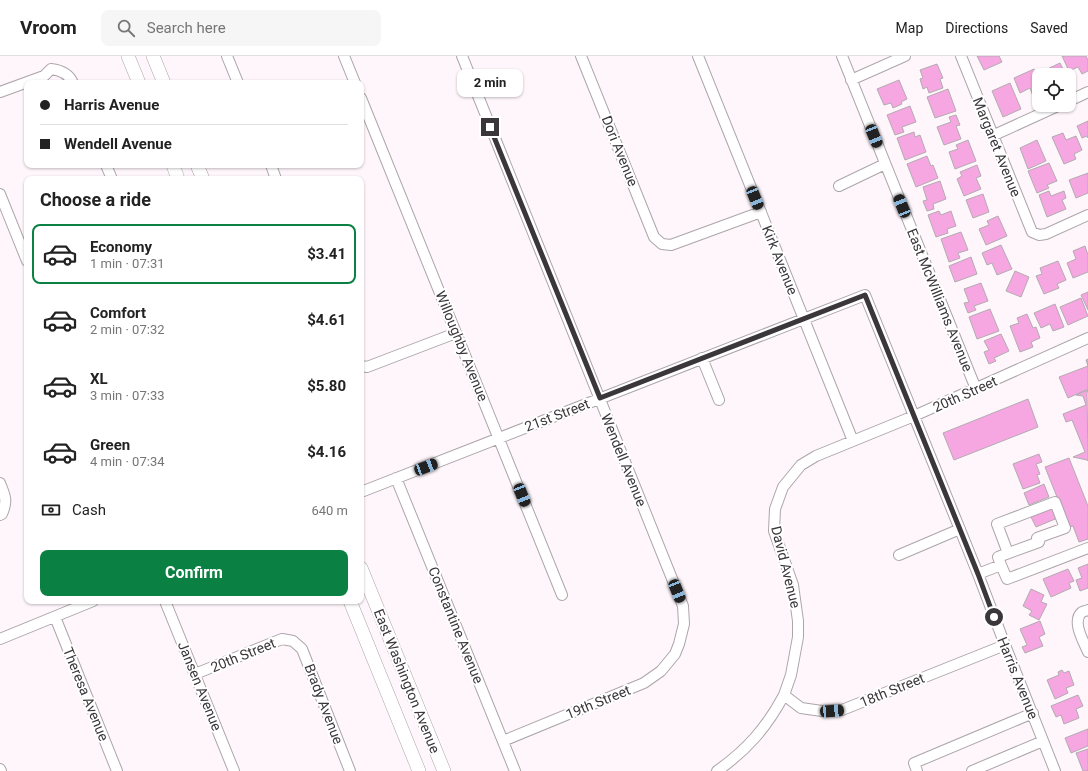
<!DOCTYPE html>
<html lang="en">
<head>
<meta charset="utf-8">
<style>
  :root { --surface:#fff; --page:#f6f6f6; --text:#222; --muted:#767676; --line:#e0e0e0; --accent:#0b8043 }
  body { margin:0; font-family:Roboto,sans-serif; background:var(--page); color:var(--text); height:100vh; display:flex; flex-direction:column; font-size:15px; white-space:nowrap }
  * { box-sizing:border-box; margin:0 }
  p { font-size:13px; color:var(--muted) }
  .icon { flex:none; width:22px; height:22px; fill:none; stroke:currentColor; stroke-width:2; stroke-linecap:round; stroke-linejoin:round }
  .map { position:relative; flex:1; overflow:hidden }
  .drawer { position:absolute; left:24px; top:120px; width:340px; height:428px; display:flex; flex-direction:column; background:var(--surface); border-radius:8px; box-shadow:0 1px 3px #0004 }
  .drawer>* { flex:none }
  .hud { position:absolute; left:24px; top:24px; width:340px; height:88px; border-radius:8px; box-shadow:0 1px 3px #0004; display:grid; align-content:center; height:88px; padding:0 16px; background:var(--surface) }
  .fabs { position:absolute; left:1032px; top:12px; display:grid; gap:8px }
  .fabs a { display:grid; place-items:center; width:44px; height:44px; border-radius:8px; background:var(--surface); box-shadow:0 1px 3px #0004; font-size:20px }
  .end { position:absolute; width:18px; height:18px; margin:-9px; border:5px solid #3a3639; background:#fff; box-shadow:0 0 0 2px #fff }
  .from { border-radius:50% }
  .bubble { position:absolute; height:28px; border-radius:8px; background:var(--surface); box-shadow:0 1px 3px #0004; font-size:13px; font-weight:700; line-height:28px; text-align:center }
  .car { position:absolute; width:12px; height:24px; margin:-12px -6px; border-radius:5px; box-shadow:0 0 3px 1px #0007; background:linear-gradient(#222 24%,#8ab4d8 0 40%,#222 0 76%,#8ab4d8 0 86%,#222 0) }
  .hud b { display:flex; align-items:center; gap:14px; height:38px; font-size:15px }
  .hud b+b { border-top:1px solid var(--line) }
  .hud i { width:10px; height:10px; background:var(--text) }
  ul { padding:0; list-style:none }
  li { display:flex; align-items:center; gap:12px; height:60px; margin:0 8px 6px; padding:0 8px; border:2px solid transparent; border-radius:8px }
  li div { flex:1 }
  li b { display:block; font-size:15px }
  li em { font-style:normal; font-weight:700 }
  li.current { border-color:var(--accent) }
  li>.icon { width:36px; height:36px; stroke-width:1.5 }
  h2 { padding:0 16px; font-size:18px; line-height:48px }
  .pay { display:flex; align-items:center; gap:10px; height:44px; padding:0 16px; font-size:15px }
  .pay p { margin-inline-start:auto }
  .button { display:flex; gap:8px; margin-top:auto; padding:8px 16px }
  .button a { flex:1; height:46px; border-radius:8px; background:var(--accent); color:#fff; font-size:16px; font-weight:700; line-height:46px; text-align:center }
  header { display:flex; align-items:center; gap:24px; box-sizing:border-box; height:56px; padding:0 20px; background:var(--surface); border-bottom:1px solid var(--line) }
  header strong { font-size:19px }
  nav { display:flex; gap:22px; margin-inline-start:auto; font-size:14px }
  .search { width:280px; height:36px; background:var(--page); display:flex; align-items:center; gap:10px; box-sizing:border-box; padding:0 14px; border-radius:8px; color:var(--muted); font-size:15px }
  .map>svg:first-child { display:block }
  .building { fill:#f6a7e2; stroke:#b2abb0 }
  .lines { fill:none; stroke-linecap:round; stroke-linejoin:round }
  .minor-casing { stroke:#aca5aa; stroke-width:12 }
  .major-casing { stroke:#aca5aa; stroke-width:14 }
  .minor { stroke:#fff; stroke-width:10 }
  .major { stroke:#fff; stroke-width:13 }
  .route { stroke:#3a3639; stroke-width:5 }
  .labels { text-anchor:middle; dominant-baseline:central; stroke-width:4; stroke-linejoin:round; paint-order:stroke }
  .street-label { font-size:14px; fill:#3a3639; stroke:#fff }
</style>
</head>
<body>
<header>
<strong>Vroom</strong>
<div class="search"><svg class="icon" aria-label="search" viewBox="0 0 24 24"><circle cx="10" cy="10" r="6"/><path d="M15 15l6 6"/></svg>Search here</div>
<nav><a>Map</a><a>Directions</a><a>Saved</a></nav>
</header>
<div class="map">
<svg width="1088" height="715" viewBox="0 0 1088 715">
  <rect width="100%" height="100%" fill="#fef6fb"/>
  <!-- building -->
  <path class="building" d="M 977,0 L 999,0 L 1002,6 L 984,14 Z
    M 1062,0 L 1086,0 L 1088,4 L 1088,15 L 1082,18 L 1078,11 L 1069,15 Z
    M 1060,7 L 1066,19 L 1040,19 L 1039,17 Z
    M 937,8 L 943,22 L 940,23 L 943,32 L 929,37 L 927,31 L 923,33 L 920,23 L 923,22 L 920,14 Z
    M 1034,13 L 1039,24 L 1039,38 L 1033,40 L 1030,32 L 1020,37 L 1014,22 Z
    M 899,24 L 907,43 L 901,46 L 902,48 L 893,52 L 891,47 L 884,49 L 877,33 Z
    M 1010,27 L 1021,53 L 1003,61 L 992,35 Z
    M 948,33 L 956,55 L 935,62 L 927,41 Z
    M 910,50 L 916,66 L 902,71 L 904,76 L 895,79 L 887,59 Z
    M 956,59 L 960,69 L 956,70 L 961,83 L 944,89 L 937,71 L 951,66 L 949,61 Z
    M 1088,65 L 1088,82 L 1087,80 L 1082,82 L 1077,70 Z
    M 914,76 L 915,81 L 920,79 L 926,96 L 905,104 L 897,82 Z
    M 1063,77 L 1066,84 L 1076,80 L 1082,94 L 1074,98 L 1076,103 L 1064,108 L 1052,81 Z
    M 968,84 L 976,105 L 955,113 L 949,96 L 958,93 L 956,89 Z
    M 1037,84 L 1046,105 L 1028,113 L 1020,92 Z
    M 927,100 L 931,110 L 933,109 L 938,122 L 916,131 L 907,108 Z
    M 1049,107 L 1057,125 L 1047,129 L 1049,132 L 1037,137 L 1028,115 Z
    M 977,109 L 981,120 L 976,122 L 981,133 L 964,140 L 957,123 L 962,120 L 960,116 Z
    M 1088,117 L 1088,137 L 1076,142 L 1069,124 Z
    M 940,125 L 946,143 L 933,148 L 934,153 L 927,155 L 923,145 L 927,144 L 923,131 Z
    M 1049,135 L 1051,140 L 1064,135 L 1066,142 L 1062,144 L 1066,153 L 1047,161 L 1039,139 Z
    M 983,138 L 989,156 L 973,162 L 966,144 Z
    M 939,155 L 941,159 L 951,155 L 956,170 L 947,173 L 948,177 L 936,181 L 928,159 Z
    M 998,160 L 1007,180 L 986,189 L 979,173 L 989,169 L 987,165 Z
    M 961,176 L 968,194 L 958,197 L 960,202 L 949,206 L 941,183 Z
    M 1001,189 L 1012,213 L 997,219 L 992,207 L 987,209 L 982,197 Z
    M 1085,190 L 1088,199 L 1088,216 L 1073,222 L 1067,207 L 1076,203 L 1073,195 Z
    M 971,201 L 977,218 L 955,226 L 949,210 Z
    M 1058,205 L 1066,224 L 1057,228 L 1059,232 L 1044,238 L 1036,220 L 1042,218 L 1040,212 Z
    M 1015,215 L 1029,221 L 1021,241 L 1006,235 Z
    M 981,227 L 988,245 L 974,250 L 976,254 L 968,257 L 964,247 L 969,246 L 964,233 Z
    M 1088,236 L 1088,254 L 1081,239 Z
    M 1081,242 L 1088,260 L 1068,269 L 1060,251 Z
    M 1055,248 L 1064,271 L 1053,275 L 1050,268 L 1041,272 L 1034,257 Z
    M 990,253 L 999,275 L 977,283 L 969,261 Z
    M 1027,258 L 1033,272 L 1036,271 L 1040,282 L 1031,286 L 1033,291 L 1020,296 L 1010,270 L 1019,267 L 1017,262 Z
    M 1001,278 L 1009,295 L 994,302 L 996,305 L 989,308 L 984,296 L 989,294 L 984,285 Z
    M 1088,303 L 1088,333 L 1068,342 L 1059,321 L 1088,310 L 1086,304 Z
    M 1088,334 L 1087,337 L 1088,405 L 1087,404 L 1073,401 L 1085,396 L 1072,364 L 1066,366 L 1063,358 L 1086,349 L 1083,340 L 1076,339 Z
    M 1028,343 L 1038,371 L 954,404 L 943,377 Z
    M 1039,398 L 1042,406 L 1036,408 L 1040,418 L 1037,419 L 1040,427 L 1023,433 L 1013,408 Z
    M 1069,402 L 1088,450 L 1088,483 L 1079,486 L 1073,470 L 1069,471 L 1045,411 Z
    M 1044,428 L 1049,441 L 1029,449 L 1024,437 Z
    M 1055,450 L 1060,461 L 1036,471 L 1031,461 Z
    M 1088,508 L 1088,532 L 1080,535 L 1076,524 L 1082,522 L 1078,512 Z
    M 1068,513 L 1074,525 L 1069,527 L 1071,532 L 1051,541 L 1043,523 Z
    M 1031,533 L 1044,539 L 1041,546 L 1047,548 L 1039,564 L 1029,559 L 1032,555 L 1023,550 Z
    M 1040,565 L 1045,578 L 1039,581 L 1043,590 L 1025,597 L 1022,591 L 1027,589 L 1020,573 Z
    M 1062,614 L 1064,617 L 1069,615 L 1074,629 L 1066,632 L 1068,637 L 1055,643 L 1047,624 L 1059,619 L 1058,616 Z
    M 1078,639 L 1083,650 L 1076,653 L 1079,662 L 1064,668 L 1061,659 L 1056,661 L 1051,650 Z
    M 1088,673 L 1088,690 L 1071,697 L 1065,682 Z
    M 1088,693 L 1088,715 L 1083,715 L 1076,697 Z"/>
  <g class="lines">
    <!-- minor casing -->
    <g class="minor-casing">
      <path id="minor" d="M 227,0 L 238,27
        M 344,0 L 355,27
        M 462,0 L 683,550 L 684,568 L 679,588 L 675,598 L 661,615 L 644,627 L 503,685
        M 581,0 L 654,181 L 662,188 L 671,189 L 761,156
        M 698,0 L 853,385
        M 842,0 L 976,333
        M 961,0 L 1032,176 L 1039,179 L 1046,178 L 1088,159
        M 851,24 L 905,0
        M 0,36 L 44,20 L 51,13 C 60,14 69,18 73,27
        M 361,42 L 562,539
        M 1069,45 L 1088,36
        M 992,80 L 1060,49
        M 106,109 L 112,123
        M 271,109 L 276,123
        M 839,130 L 885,108
        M 0,138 L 27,205
        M 702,302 L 719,344
        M 361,310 L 367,311 L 456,277
        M 396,422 L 515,715
        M 0,427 C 5,440 8,444 2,458 L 0,459
        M 361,436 L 865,239 L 978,518 L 1005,589 L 1055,715
        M 899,499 L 960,473
        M 1001,509 L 1007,523 L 1088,492
        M 978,518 L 1001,509 L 998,501 L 1039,486 L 1037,482 L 1065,472 L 1055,446 L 997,468 L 1008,497
        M 165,545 L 234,715
        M 1088,554 C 1086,555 1084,555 1082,556 C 1071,565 1084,586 1088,596
        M 55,561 L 117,715
        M 0,583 L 93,545
        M 195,618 L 282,583 L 293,585 L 302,593 L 350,715
        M 784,639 L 791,619 L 798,581 L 798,565 L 793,529 L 774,475 L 775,453 L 783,431 L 801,409 L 816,400 L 914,360 L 1088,282
        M 0,713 L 1,715
        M 717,715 C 747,694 767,671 784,639 L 801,652 L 822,655 L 842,654 L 1005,589
        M 917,715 L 914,707 L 1033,657
        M 972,715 L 1043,685"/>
    </g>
    <!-- major casing -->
    <g class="major-casing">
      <path id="major" d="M 128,0 L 139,27
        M 153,0 L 164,27
        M 173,109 L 178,123
        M 197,109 L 203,123
        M 361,512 L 444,715
        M 350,545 L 419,715"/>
    </g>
    <!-- minor -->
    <use href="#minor" class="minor"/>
    <!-- major -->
    <use href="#major" class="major"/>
  </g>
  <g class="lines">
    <!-- route -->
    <path class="route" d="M 490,71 L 600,342 L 865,239 L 978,518 L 994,561"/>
  </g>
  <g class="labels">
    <!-- street labels -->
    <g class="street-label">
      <text transform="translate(997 91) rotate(68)">Margaret Avenue</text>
      <text transform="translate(620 95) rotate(68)">Dori Avenue</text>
      <text transform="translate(780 204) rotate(68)">Kirk Avenue</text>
      <text transform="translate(940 244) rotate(68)">East McWilliams Avenue</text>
      <text transform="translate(462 290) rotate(68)">Willoughby Avenue</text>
      <text transform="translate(965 338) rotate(-24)">20th Street</text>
      <text transform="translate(557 359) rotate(-21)">21st Street</text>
      <text transform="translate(624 404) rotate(68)">Wendell Avenue</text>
      <text transform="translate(786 511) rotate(76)">David Avenue</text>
      <text transform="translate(456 569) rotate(68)">Constantine Avenue</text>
      <text transform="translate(243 599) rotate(-22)">20th Street</text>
      <text transform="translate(1018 622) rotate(68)">Harris Avenue</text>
      <text transform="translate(407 625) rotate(68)">East Washington Avenue</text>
      <text transform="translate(200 630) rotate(68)">Jansen Avenue</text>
      <text transform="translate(892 634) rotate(-22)">18th Street</text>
      <text transform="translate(86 638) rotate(68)">Theresa Avenue</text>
      <text transform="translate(598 646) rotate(-22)">19th Street</text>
      <text transform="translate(324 648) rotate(69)">Brady Avenue</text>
    </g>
  </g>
</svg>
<div class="fabs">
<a><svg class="icon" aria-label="locate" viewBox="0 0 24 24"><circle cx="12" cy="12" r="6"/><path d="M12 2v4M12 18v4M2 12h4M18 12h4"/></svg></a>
</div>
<i class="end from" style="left:994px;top:561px"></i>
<i class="end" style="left:490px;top:71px"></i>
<div class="bubble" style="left:457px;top:13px;width:66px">2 min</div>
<i class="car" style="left:874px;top:80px;rotate:158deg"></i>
<i class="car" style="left:755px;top:142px;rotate:158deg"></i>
<i class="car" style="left:902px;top:150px;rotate:338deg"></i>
<i class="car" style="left:426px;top:411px;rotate:69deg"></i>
<i class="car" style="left:522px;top:439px;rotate:158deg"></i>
<i class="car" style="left:677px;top:535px;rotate:158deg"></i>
<i class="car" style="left:832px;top:655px;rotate:86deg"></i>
<div class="hud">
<b><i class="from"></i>Harris Avenue</b>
<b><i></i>Wendell Avenue</b>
</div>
<section class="drawer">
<h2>Choose a ride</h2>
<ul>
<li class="current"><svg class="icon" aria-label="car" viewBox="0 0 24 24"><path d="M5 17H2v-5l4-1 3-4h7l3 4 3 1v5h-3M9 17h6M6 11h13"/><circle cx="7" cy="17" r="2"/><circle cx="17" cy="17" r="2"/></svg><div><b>Economy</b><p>1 min · 07:31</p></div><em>$3.41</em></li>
<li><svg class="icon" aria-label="car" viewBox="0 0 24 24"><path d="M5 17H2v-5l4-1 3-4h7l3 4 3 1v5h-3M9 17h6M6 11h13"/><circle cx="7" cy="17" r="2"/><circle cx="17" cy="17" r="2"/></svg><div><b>Comfort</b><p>2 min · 07:32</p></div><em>$4.61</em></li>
<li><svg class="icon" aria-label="car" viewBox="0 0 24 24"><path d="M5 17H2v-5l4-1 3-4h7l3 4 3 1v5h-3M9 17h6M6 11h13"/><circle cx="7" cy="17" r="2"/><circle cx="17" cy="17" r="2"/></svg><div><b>XL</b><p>3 min · 07:33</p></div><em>$5.80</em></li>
<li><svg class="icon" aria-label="car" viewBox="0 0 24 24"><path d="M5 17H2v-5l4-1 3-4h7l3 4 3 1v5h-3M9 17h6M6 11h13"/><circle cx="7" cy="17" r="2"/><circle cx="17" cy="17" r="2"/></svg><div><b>Green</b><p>4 min · 07:34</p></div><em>$4.16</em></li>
</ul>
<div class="pay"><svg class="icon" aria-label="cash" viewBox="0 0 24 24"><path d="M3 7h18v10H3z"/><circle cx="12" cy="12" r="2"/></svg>Cash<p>640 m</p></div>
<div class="button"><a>Confirm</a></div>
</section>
</div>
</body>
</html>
